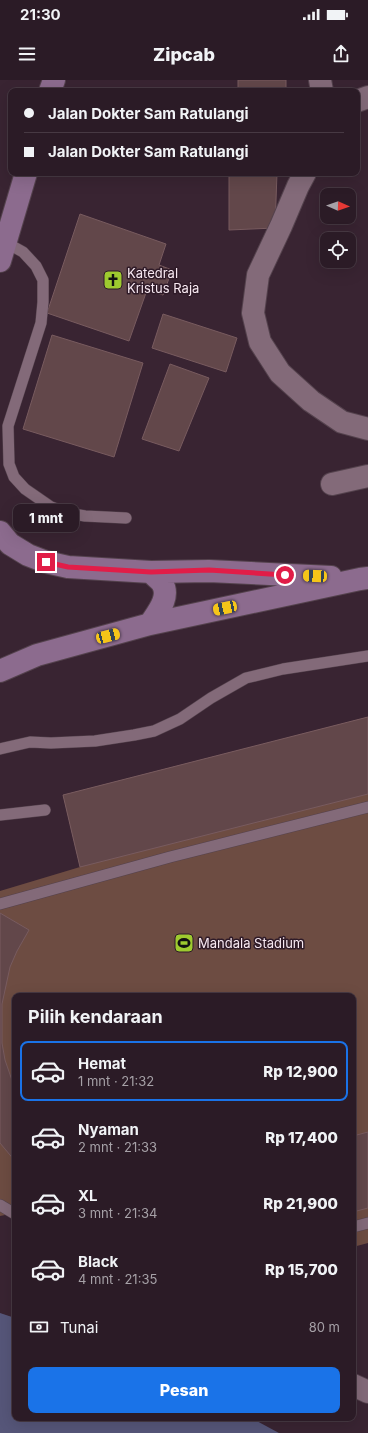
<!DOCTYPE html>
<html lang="id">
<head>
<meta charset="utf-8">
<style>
  :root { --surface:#2b1b26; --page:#33242e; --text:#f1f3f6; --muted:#a6a1a7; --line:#473943; --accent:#1a73e8 }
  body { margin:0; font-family:Inter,sans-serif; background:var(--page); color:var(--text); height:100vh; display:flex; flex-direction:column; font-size:15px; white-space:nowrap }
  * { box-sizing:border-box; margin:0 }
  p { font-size:13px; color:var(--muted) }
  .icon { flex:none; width:22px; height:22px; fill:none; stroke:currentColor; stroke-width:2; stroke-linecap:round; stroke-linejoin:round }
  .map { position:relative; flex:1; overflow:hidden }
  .sheet { position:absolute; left:12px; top:913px; width:344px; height:428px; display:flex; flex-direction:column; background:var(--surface); border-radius:8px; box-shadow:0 4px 16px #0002,0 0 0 1px var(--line) }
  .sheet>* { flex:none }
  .hud { position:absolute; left:8px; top:8px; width:352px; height:88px; border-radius:8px; box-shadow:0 4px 16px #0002,0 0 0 1px var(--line); display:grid; align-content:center; height:88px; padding:0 16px; background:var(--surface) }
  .needle { width:26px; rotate:92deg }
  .fabs { position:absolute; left:320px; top:108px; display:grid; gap:8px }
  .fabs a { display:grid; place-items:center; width:36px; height:36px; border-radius:8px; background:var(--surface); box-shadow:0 4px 16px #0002,0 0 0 1px var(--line); font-size:20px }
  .end { position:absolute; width:18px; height:18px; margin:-9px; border:5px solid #e11d48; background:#fff; box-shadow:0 0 0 2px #fff }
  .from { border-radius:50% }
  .bubble { position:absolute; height:28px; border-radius:8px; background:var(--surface); box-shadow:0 4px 16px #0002,0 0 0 1px var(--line); font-size:13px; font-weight:800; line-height:28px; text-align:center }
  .car { position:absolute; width:12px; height:24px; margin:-12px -6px; border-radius:5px; box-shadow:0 0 3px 1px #0007; background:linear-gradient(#f5c518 24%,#345 0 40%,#f5c518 0 76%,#345 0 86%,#f5c518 0) }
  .hud b { display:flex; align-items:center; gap:14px; height:38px; font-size:15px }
  .hud b+b { border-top:1px solid var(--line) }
  .hud i { width:10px; height:10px; background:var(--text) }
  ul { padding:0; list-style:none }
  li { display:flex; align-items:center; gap:12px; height:60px; margin:0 8px 6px; padding:0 8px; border:2px solid transparent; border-radius:8px }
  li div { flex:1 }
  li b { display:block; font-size:15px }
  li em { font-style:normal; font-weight:800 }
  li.on { border-color:var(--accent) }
  li>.icon { width:36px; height:36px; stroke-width:1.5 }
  h2 { padding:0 16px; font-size:18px; line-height:48px }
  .pay { display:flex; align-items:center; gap:10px; height:44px; padding:0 16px; font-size:15px }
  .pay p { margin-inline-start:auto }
  .button { display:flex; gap:8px; margin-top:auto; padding:8px 16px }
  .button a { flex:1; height:46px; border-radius:8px; background:var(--accent); color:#fff; font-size:16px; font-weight:800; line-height:46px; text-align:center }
  .status { display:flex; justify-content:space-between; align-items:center; height:28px; padding:0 20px; background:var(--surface); direction:ltr }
  .status svg { height:11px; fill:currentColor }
  header { display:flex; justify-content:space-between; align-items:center; height:52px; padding:0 16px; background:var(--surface); font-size:18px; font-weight:800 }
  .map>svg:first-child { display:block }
  .green { fill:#6d4c42 }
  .water { fill:#565679 }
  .building { fill:#62474a; stroke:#785b5f }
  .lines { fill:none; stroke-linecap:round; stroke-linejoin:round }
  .lane-casing { stroke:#54424d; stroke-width:12 }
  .street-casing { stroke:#54424d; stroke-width:24 }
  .secondary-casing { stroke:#54424d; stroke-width:24 }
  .lane { stroke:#836a79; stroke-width:11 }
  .street { stroke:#836a79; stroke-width:22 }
  .secondary { stroke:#8c6b8e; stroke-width:22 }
  .route { stroke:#e11d48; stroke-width:5 }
  .labels { text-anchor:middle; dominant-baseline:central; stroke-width:3; stroke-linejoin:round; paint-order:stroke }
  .poi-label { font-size:13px; fill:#f7e8f1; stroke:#2f1b28; text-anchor:start }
</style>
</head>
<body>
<div class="status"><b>21:30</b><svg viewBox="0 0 49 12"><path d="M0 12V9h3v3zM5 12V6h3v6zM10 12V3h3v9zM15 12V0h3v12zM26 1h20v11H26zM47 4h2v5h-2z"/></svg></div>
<header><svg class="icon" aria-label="menu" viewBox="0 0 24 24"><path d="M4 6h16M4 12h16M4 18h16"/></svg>Zipcab<svg class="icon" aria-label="share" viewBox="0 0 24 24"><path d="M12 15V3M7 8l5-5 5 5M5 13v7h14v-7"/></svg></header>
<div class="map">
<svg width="368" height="1353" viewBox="0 0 368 1353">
  <rect width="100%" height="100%" fill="#392432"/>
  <!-- green -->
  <path class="green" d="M 368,637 L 368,1163 L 353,1167 L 353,916 L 15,916 L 15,1133 L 0,1136 L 0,811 L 80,787 L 63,715 Z"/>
  <!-- water -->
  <path class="water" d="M 0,1233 L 15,1238 L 15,1338 L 251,1338 L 279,1353 L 0,1353 Z"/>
  <!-- building -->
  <path class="building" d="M 238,0 L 286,0 L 286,11 L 238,11 Z
    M 229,93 L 277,93 L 275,148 L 229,150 Z
    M 80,134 L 166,164 L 159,185 L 172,190 L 163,215 L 147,210 L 129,261 L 47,233 Z
    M 163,234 L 237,258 L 226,292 L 152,268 Z
    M 52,255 L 143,283 L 114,377 L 23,349 Z
    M 170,284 L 209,298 L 179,371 L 142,359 Z
    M 368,637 L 368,714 L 80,787 L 63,715 Z
    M 0,833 L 29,850 L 17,871 L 10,887 L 2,924 L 2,963 L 5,980 L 15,1009 L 15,1081 L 0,1063 Z
    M 368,1052 L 368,1128 L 353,1132 L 353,1056 Z"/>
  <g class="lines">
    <!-- lane casing -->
    <g class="lane-casing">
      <path id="lane" d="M 5,162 L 23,172 L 36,186 L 43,200 L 43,222 L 41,243 L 8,346 L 9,384 L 14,397 L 25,409 L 51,427 L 68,433 L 85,436 L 126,438
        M 0,669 L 30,662 L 51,663 L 95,661 L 134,655 L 154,651 L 180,639 L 211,618 L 246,598 L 283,589 L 368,576
        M 0,735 L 45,730
        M 0,824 L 170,777 L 368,727
        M 0,1125 L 15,1134
        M 353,1147 L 368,1143"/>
    </g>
    <!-- street casing -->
    <g class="street-casing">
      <path id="street" d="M 320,0 L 322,11
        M 357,21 L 368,17
        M 305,93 L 298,106 L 281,146 L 258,195 L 253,233 L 260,262 L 280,293 L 311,321 L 342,342 L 368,349
        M 332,404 L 368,396
        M 353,1305 L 368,1312"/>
    </g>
    <!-- secondary casing -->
    <g class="secondary-casing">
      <path id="secondary" d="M 50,11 L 54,0
        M 0,181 L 26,93
        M 0,452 L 10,464 L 28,475 L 46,482 L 68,487 L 151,492 L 209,491 L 331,497
        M 150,544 C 157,533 171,517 162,503 C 159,499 154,496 151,492
        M 0,591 L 37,575 L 150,544 L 360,499 L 368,498"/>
    </g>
    <!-- lane -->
    <use href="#lane" class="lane"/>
    <!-- street -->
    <use href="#street" class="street"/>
    <!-- secondary -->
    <use href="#secondary" class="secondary"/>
  </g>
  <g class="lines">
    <!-- route -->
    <path class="route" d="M 46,482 L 68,487 L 151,492 L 209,490 L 285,495"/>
  </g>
  <!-- icons -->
  <defs>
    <g id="church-square" transform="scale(1)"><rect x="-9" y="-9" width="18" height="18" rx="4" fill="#9eca2f" stroke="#2f1b28"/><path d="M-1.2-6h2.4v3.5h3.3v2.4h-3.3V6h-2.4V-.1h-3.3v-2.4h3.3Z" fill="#111"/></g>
    <g id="stadium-square" transform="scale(1)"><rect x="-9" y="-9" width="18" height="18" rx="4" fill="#9eca2f" stroke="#2f1b28"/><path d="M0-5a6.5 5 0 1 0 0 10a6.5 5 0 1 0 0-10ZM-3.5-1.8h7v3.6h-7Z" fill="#111"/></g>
  </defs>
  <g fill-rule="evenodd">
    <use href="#church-square" x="113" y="200"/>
    <use href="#stadium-square" x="184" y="863"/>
  </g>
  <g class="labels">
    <!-- poi labels -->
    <g class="poi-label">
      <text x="127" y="193">Katedral<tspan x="127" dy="15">Kristus Raja</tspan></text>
      <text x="198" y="863">Mandala Stadium</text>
    </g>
  </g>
</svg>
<div class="fabs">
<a><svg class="needle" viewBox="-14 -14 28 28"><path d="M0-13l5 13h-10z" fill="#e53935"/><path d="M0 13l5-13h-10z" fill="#a6a1a7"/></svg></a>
<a><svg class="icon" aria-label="locate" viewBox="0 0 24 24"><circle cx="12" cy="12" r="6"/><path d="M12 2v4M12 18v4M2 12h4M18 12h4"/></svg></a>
</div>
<i class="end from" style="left:285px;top:495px"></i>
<i class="end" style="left:46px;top:482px"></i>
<div class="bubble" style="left:13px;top:424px;width:66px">1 mnt</div>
<i class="car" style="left:315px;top:496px;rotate:273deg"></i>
<i class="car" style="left:225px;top:528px;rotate:258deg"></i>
<i class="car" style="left:108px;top:556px;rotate:75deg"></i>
<div class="hud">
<b><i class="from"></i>Jalan Dokter Sam Ratulangi</b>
<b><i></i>Jalan Dokter Sam Ratulangi</b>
</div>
<section class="sheet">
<h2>Pilih kendaraan</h2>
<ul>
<li class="on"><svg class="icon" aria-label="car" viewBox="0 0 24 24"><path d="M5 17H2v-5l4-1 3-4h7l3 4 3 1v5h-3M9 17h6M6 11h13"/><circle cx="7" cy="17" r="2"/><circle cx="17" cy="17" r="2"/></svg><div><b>Hemat</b><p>1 mnt · 21:32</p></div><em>Rp 12,900</em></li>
<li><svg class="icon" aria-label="car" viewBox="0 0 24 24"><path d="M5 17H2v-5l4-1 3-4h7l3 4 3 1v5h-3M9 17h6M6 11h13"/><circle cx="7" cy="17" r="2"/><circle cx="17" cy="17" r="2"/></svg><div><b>Nyaman</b><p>2 mnt · 21:33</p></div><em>Rp 17,400</em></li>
<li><svg class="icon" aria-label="car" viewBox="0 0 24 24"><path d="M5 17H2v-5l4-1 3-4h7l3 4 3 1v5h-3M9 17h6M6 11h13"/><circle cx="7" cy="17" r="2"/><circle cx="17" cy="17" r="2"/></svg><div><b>XL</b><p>3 mnt · 21:34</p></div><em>Rp 21,900</em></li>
<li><svg class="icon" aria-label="car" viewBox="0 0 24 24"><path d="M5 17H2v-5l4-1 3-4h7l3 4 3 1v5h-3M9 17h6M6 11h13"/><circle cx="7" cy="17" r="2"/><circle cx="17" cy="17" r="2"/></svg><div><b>Black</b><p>4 mnt · 21:35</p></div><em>Rp 15,700</em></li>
</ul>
<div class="pay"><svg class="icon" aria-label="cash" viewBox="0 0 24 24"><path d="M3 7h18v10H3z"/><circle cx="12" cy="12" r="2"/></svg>Tunai<p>80 m</p></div>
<div class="button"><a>Pesan</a></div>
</section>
</div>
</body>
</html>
